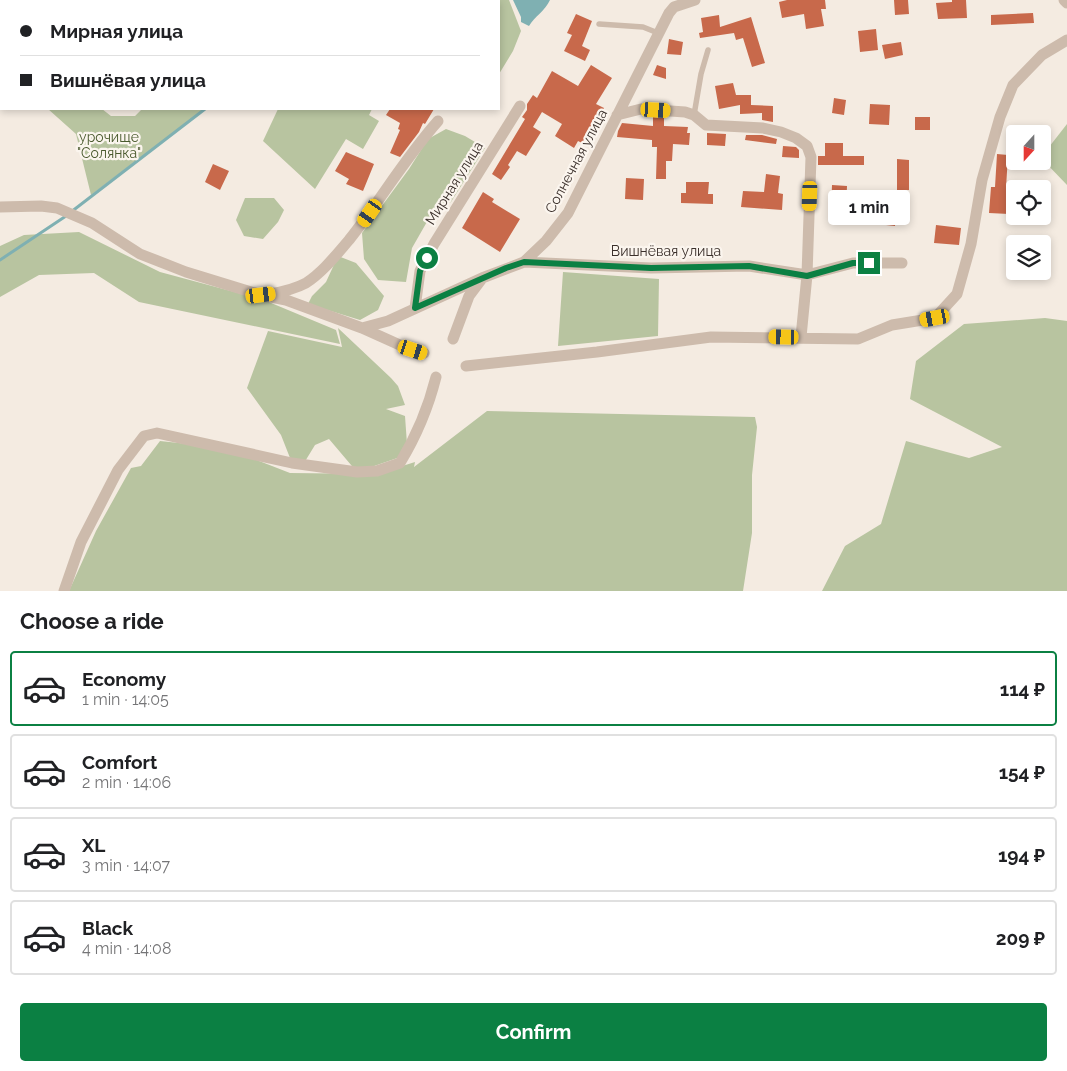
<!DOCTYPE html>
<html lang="en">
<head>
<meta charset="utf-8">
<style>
  :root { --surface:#fff; --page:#f6f6f6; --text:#202124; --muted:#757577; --line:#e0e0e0; --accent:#0b8043 }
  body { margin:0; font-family:Raleway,sans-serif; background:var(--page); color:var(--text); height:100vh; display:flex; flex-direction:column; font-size:19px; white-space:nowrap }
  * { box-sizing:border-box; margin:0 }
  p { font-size:16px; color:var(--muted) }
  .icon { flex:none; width:28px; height:28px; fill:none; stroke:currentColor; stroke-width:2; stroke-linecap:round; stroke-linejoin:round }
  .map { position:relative; height:591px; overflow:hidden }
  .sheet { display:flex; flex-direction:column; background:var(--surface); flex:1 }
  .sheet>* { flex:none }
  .guide { position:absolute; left:0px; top:0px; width:500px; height:110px; box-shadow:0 2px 8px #0003; display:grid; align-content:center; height:110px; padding:0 20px; background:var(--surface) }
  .needle { width:32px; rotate:201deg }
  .controls { position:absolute; left:1006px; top:125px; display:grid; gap:10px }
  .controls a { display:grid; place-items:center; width:45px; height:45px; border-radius:5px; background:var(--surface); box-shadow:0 2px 8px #0003; font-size:25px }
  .end { position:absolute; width:22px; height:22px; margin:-11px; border:6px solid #0b8043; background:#fff; box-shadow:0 0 0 2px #fff }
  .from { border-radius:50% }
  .bubble { position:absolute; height:35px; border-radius:5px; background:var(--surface); box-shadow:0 2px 8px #0003; font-size:16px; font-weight:700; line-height:35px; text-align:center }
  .car { position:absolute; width:15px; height:30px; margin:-15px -8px; border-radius:6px; box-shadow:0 0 4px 1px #0007; background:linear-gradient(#f5c518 24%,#345 0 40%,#f5c518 0 76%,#345 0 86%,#f5c518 0) }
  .guide b { display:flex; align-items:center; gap:18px; height:48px; font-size:19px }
  .guide b+b { border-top:1px solid var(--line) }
  .guide i { width:12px; height:12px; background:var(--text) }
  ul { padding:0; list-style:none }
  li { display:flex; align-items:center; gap:15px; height:75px; margin:0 10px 8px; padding:0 10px; border:2px solid var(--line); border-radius:5px }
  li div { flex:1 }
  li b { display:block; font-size:19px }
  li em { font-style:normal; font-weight:700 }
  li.on { border-color:var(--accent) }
  li>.icon { width:45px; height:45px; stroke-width:1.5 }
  h2 { padding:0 20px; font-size:22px; line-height:60px }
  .cta { display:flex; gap:10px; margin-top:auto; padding:10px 20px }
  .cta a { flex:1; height:58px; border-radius:5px; background:var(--accent); color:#fff; font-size:20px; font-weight:700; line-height:58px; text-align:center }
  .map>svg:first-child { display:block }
  .green { fill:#b8c4a0 }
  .water { fill:#7fb0b2 }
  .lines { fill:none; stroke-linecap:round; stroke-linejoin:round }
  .stream { stroke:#7fb0b2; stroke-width:3 }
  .building { fill:#c8694b }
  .lane { stroke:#cdbbac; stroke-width:5.5 }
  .street { stroke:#cdbbac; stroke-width:11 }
  .route { stroke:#0b8043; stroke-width:6 }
  .labels { text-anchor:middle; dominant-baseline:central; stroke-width:4.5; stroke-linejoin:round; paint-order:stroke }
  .park-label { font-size:14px; fill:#4a5a2e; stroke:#fbf5ee }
  .street-label { font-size:14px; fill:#3b302b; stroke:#fbf5ee }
</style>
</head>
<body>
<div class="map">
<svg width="1067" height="591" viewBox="0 0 1067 591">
  <rect width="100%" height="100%" fill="#f4ebe1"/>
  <!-- green -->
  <path class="green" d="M 91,0 L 321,0 L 91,1 Z
    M 327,0 L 509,0 L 521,31 L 513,51 L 499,74 L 499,1 L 326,1 Z
    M 48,109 L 102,109 L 111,116 L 135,116 L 142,109 L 205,109 L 91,195 L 76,134 Z
    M 278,109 L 372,109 L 369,115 L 379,121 L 363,149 L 346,139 L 315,189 L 263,141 Z
    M 1067,124 L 1067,185 L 1043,160 L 1042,156 Z
    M 446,129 L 465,136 L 485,148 L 451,202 L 432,213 L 412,248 L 406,282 L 378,280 L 364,259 L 362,233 L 409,169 L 428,139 Z
    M 245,198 L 274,198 L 284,210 L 278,222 L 263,239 L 244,236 L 236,220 Z
    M 79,232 L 160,272 L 264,300 L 336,330 L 340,344 L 139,302 L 94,273 L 39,275 L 0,297 L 0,246 L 24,235 Z
    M 338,256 L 356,263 L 384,296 L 378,310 L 360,320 L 308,304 L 312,296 L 326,282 Z
    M 563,272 L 659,279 L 658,336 L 558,346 Z
    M 1045,318 L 1067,321 L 1067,591 L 822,591 L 845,546 L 881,524 L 906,441 L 969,458 L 1002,447 L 910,399 L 916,361 L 964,324 Z
    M 338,328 L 391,378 L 398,386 L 405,405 L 386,409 L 405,416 L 407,444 L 403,456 L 357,472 L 329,439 L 315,445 L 304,463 L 292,463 L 281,435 L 247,388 L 268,331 L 342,347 Z
    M 487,411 L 755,417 L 757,427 L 752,475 L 752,533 L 743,591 L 69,591 L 96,531 L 131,468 L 141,466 L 160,441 L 226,448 L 290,473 L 377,474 L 415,462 L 414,467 Z"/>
  <!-- water -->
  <path class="water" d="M 513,0 L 550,0 C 545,11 535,16 529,26 L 521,22 L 521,17 Z"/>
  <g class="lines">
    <!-- stream -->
    <path class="stream" d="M 319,1 L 321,0
      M 71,212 L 205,109
      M 0,260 L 66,216"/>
  </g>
  <!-- building -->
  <path class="building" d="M 787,0 L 825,0 L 826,9 L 821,9 L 824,26 L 806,29 L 804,14 L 782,18 L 779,2 Z
    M 894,0 L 908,0 L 909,14 L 895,15 Z
    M 952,0 L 966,0 L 967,18 L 938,19 L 936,3 L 952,2 Z
    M 1033,13 L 1034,23 L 991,25 L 991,15 Z
    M 576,14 L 592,21 L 582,46 L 590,50 L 585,61 L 564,51 L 572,35 L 567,33 Z
    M 719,15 L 720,27 L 751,17 L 765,63 L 752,67 L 743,38 L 736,40 L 734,33 L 700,38 L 699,33 L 703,32 L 701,18 Z
    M 876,29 L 878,50 L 860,52 L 858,31 Z
    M 669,39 L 683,42 L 681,55 L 667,54 Z
    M 901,42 L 903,55 L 885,59 L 882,45 Z
    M 591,65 L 612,78 L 596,104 L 604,108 L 582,143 L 578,141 L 574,148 L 555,136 L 562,124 L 542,112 L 533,127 L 541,132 L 526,156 L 517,151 L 508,165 L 510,167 L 501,180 L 492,174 L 525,119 L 522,117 L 527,110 L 527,104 L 533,95 L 537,98 L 552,71 L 578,86 Z
    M 657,65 L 666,68 L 666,79 L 653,75 Z
    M 733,83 L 736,95 L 751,95 L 751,105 L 773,106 L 773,122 L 762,120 L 762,113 L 740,114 L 740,105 L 719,109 L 715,86 Z
    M 834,98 L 846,100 L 844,115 L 832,113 Z
    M 870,104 L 890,105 L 889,125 L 869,124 Z
    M 390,109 L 434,109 L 425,124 L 423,123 L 419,132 L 400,157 L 390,153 L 400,130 L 398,129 L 400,123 L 386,115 Z
    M 653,117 L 664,118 L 664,126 L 688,127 L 687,133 L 690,133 L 689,145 L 673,144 L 672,161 L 666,161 L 666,179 L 656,179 L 657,147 L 652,147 L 652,140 L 617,137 L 618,131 L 622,123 L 653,126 Z
    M 915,117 L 930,117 L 930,130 L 915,130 Z
    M 707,133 L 726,134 L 725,146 L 707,145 Z
    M 746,135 L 762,135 L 777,139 L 776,144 L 745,140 Z
    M 825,143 L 843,143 L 843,156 L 864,156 L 864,165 L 818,165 L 818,156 L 825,156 Z
    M 783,146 L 796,147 L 799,150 L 799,158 L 782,157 Z
    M 346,152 L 374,164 L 363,191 L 346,184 L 349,179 L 335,171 Z
    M 997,154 L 1008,155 L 1006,188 L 1011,188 L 1009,214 L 989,213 L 991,187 L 995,187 Z
    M 897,159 L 909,160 L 909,190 L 897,190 Z
    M 213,164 L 229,171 L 220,190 L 205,182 Z
    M 766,174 L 780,176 L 778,193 L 783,194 L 782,210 L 741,207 L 743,191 L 764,192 Z
    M 626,178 L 644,179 L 643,200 L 625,199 Z
    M 686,182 L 709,182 L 708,194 L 713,194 L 713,204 L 681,203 L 681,193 L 686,193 Z
    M 832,185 L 847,186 L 846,212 L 831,211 Z
    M 483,192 L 494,199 L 492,202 L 520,219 L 500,252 L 462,228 Z
    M 866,192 L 886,193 L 885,213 L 865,212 Z
    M 888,195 L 897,195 L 895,226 L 886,225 Z
    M 936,225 L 961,228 L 959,245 L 934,243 Z"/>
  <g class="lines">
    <!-- lane -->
    <path class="lane" d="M 599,24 L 643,27 L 658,33
      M 694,115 L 701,74 L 708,50"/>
    <!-- street -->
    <path class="street" d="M 1064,0 L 1067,3
      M 617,115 L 641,109 L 685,112 L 694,115 L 706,125 L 763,128 L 781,132 L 796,138 L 807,146 L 811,157 L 807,275 L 801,337
      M 0,207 L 41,206 L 57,208 L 92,223 L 140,254 L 186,272 L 261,295 L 286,300 L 362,328 L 402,346 L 424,353
      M 524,262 L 651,268 L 749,266 L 807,275 L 853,263 L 902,263
      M 269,294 C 282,292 295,289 306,283 C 323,272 336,255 349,240 C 380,201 405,158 438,121
      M 415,308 L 420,271 L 434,244 L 520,106
      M 362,328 L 388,321 L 482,278 L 524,262 L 546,241 L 568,213 L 669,13 L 674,7 L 695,0
      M 453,339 L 469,296 L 481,280
      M 466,366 L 597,352 L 711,337 L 858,339 L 892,325 L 935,318 L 957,294 L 971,244 L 982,180 L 1000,117 L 1013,85 L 1042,55 L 1067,40
      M 64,591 L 81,542 L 118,470 L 144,436 L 157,433 L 292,463 L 357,472 L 377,471 L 400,463 C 417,435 428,409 436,377"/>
  </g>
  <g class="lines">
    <!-- route -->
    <path class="route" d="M 427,258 L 420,271 L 415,308 L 506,268 L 524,262 L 651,268 L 749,266 L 807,276 L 853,263 L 869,263"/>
  </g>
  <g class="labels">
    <!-- park labels -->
    <g class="park-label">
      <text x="109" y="137">урочище<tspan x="109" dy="16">"Солянка"</tspan></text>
    </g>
    <!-- street labels -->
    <g class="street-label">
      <text transform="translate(576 161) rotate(-62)">Солнечная улица</text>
      <text transform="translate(454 183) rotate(-58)">Мирная улица</text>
      <text x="666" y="251">Вишнёвая улица</text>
    </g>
  </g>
</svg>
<div class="controls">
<a><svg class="needle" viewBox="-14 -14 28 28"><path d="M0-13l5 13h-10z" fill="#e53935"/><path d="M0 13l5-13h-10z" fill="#757577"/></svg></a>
<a><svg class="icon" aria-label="locate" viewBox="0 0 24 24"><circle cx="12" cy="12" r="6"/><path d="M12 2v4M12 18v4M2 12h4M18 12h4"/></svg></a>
<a><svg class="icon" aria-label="layers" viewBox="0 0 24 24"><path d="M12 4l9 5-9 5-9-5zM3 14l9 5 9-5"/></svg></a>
</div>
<i class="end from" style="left:427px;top:258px"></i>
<i class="end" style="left:869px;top:263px"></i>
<div class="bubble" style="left:828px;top:190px;width:82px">1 min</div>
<i class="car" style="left:656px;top:110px;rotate:93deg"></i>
<i class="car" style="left:810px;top:196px;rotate:182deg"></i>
<i class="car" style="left:370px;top:213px;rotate:215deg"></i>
<i class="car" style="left:261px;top:295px;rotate:83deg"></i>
<i class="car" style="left:935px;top:318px;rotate:260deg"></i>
<i class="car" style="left:784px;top:337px;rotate:271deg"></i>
<i class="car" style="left:413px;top:350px;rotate:108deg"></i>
<div class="guide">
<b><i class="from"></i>Мирная улица</b>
<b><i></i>Вишнёвая улица</b>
</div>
</div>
<section class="sheet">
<h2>Choose a ride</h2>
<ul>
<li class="on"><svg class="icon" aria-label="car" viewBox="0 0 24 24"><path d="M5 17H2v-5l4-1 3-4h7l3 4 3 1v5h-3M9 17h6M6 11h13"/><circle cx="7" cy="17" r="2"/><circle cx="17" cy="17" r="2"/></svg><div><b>Economy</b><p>1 min · 14:05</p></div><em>114 ₽</em></li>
<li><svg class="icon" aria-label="car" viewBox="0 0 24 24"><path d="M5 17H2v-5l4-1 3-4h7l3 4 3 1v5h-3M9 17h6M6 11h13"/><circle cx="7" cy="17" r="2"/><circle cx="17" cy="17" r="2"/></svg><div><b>Comfort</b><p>2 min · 14:06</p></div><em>154 ₽</em></li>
<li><svg class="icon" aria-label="car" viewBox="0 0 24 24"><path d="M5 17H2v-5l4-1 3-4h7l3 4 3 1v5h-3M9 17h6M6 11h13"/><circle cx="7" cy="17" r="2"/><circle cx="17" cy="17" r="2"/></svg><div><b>XL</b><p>3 min · 14:07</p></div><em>194 ₽</em></li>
<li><svg class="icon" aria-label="car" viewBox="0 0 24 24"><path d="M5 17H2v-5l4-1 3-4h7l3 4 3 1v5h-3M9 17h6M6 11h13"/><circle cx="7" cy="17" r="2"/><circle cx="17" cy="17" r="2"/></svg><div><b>Black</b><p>4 min · 14:08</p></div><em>209 ₽</em></li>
</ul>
<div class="cta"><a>Confirm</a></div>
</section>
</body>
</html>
